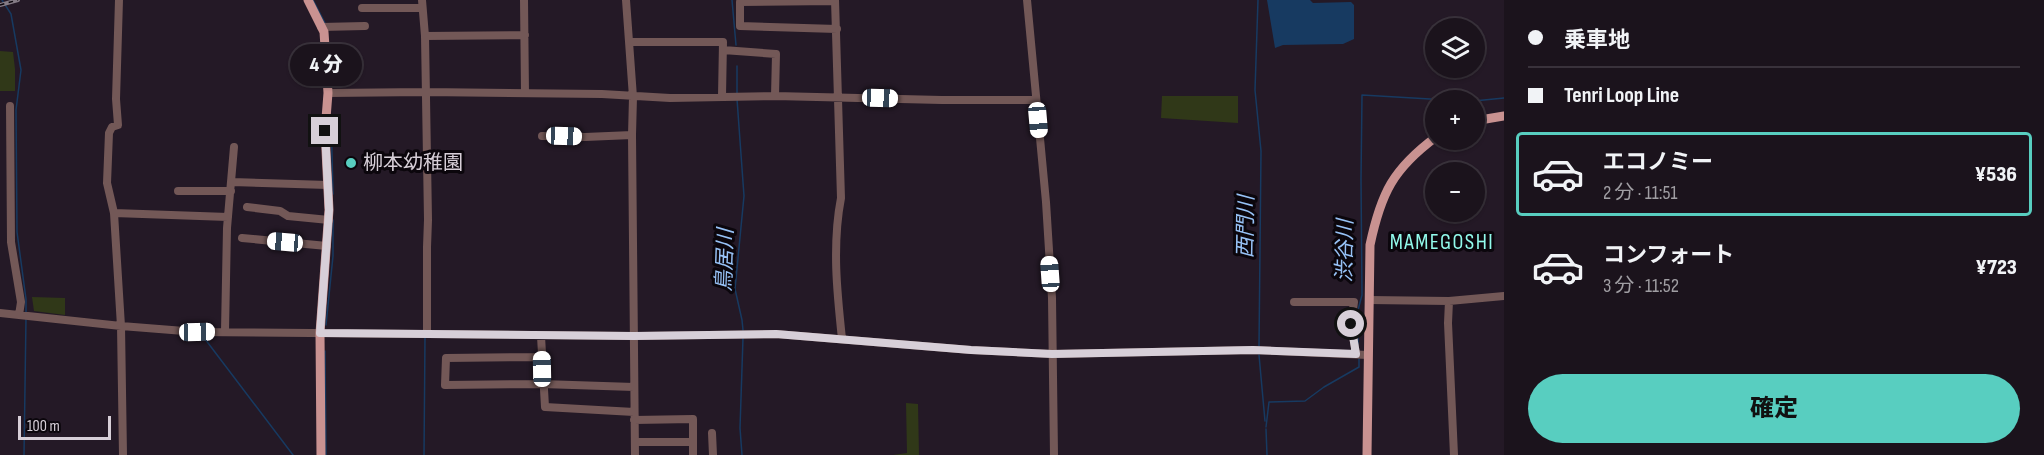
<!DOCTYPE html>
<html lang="ja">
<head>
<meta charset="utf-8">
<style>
  :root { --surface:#1b131c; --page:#282029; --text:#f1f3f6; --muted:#a09ea3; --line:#39323b; --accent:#58cec0 }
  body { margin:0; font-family:"Sofia Sans Condensed","Noto Sans JP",sans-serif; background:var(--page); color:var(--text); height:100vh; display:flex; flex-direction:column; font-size:22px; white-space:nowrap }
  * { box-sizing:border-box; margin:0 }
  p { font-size:20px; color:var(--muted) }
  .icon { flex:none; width:33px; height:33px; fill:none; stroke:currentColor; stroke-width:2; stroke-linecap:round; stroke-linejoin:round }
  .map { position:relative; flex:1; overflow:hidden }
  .side { display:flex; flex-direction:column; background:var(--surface); width:540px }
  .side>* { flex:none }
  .banner { display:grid; align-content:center; height:132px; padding:0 24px; background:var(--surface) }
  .fabs { position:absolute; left:1425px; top:18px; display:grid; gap:12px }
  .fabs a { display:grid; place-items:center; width:60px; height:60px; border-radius:50%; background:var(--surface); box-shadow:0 2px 4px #0004,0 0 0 2px var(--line); font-size:30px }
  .scale { position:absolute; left:18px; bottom:15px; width:93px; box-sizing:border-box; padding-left:6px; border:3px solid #d7cfd8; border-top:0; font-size:16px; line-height:21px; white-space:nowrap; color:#d7cfd8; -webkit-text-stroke:4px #0b060c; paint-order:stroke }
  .end { position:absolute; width:27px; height:27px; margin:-14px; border:8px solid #d7cfd8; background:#111; box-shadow:0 0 0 3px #111 }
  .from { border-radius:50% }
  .bubble { position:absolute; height:42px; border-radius:21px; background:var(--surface); box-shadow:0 2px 4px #0004,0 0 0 2px var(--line); font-size:20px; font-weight:800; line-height:42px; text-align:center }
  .car { position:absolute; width:18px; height:36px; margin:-18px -9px; border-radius:8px; box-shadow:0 0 4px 2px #0007; background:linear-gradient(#fff 24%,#345 0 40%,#fff 0 76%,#345 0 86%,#fff 0) }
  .banner b { display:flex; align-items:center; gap:21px; height:57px; font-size:22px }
  .banner b+b { border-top:2px solid var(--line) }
  .banner i { width:15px; height:15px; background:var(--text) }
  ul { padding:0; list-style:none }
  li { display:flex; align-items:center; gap:18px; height:84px; margin:0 12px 9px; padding:0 12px; border:3px solid transparent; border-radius:6px }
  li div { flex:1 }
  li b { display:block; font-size:22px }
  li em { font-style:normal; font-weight:800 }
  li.on { border-color:var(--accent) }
  li>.icon { width:54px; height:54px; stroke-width:1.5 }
  .cta { display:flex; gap:12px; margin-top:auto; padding:12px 24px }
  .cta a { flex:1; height:69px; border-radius:36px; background:var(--accent); color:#111; font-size:24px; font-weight:800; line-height:69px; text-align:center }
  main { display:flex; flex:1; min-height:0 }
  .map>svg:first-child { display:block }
  .green { fill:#303818 }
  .water { fill:#173a61 }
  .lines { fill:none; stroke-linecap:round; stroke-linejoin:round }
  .stream { stroke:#173a61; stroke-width:1.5 }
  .minor { stroke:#735857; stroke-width:8 }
  .major { stroke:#c99291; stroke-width:9 }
  .rail-casing { stroke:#847b85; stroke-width:4 }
  .rail { stroke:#0b060c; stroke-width:1.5; stroke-dasharray:4.5; stroke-linecap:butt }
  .route { stroke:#d7cfd8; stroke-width:8 }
  .poi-dot { fill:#58cec0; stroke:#0b060c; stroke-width:2 }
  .labels { text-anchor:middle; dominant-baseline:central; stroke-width:6; stroke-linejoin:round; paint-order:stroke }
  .poi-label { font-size:20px; fill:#d7cfd8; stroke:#0b060c; text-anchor:start }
  .water-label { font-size:21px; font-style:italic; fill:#97c2f6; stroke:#0b060c }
  .quarter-label { font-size:22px; letter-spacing:1.5px; fill:#92fbec; stroke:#0b060c }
</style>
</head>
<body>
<main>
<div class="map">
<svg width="1504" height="455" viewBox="0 0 1504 455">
  <rect width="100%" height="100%" fill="#241926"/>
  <!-- green -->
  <path class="green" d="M 0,51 L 13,52 L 15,69 L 15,91 L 0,91 Z
    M 1162,96 L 1238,96 L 1238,123 L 1161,118 Z
    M 32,297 L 65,298 L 65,315 L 34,311 Z
    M 906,403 L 918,404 L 919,455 L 893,455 L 907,453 Z"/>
  <!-- water -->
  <path class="water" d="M 1267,0 L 1310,0 L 1313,3 L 1351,2 L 1354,5 L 1354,39 L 1343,44 L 1283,45 L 1275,48 Z"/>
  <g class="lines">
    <!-- stream -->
    <path class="stream" d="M 2,0 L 11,14 L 21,70 L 16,110 L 17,232 L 26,299 L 26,313
      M 313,0 L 325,23
      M 732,0 L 736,45
      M 1258,0 L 1255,90 L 1261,151 L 1259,347
      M 737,66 L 737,95
      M 737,99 L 744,196 L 735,289 L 742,320 L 743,330
      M 1474,101 L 1504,98
      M 331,115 L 333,194
      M 326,325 L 333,256 L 333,220
      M 205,339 L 293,455
      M 1358,345 L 1358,310 L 1362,295 L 1361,179 L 1362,95 L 1447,100
      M 325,351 L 326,455
      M 1259,355 L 1265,421
      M 1266,427 L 1269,402 L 1305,401 L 1324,387 L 1359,367 L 1359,359
      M 1266,429 L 1267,455
      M 24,455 L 26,318
      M 424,455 L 425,337
      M 742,455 L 740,428 L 743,338"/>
    <!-- minor -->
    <path class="minor" d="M 119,0 L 116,99 L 118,125 L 112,127 L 109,133 L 107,183 L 114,213 L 121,326 L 123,455
      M 422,0 L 425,36 L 428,220 L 427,247 L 427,333
      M 524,0 L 525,93
      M 626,0 L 633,97 L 632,135 L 635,455
      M 835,0 L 841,198 C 832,245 837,292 842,339
      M 1027,0 L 1046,202 L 1052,298 L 1054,455
      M 835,1 L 740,2 L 740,26 L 837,29
      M 362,8 L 422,8
      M 321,27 L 365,26
      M 425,36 L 525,35
      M 629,42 L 723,42 L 722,96
      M 723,50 L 776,54 L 775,96
      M 328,93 L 425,92 L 602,94 L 670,98 L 775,96 L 942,100 L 1036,100
      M 10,106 L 11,242 L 21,302 L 19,315
      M 542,136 L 585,137 L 632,135
      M 232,182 L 328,185
      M 178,191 L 231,191
      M 247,207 L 280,211 L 288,216 L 329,220
      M 114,213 L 228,217
      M 242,238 L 327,246
      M 1369,300 L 1449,301 L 1504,296
      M 1449,301 L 1448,323 L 1454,455
      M 1294,302 L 1354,302 L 1351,324 L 1356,354
      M 0,313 L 121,326 L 197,332 L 635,336 L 776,334 L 971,350 L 1052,354 L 1253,350 L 1368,355
      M 225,331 L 227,228 L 234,147
      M 541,336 L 545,407 L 634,412
      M 541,357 L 446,358 L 445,385 L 542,384 L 634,387
      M 634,420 L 693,419 L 693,455
      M 712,433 L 713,455
      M 635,442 L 693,442"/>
    <!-- major -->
    <path class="major" d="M 308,0 L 324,32 L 328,93 L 325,131 L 329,210 L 320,333 L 321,455
      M 1474,121 L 1504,116
      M 1367,455 L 1370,245 C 1381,193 1393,169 1436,137"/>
    <!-- rail casing -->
    <g class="rail-casing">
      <path id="rail" d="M 0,5 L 18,0"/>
    </g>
    <!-- rail -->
    <use href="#rail" class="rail"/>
  </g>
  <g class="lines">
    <!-- route -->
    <path class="route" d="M 325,131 L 329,210 L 320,333 L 634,336 L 776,334 L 971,350 L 1052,354 L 1253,350 L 1356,354 L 1351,324"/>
  </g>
  <!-- markers -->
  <circle class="poi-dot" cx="351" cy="163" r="6"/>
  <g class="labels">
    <!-- poi labels -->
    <g class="poi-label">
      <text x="363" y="163">柳本幼稚園</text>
    </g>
    <!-- water labels -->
    <g class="water-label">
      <text transform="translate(1246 227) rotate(-89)">西門川</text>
      <text transform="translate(1345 251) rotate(-89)">渋谷川</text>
      <text transform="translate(725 260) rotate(-88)">鳥居川</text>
    </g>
    <!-- quarter labels -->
    <g class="quarter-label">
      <text x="1442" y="242">MAMEGOSHI</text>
    </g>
  </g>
</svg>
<div class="fabs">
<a><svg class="icon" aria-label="layers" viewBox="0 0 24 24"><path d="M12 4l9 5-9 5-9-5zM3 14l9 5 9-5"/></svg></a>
<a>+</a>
<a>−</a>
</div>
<div class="scale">100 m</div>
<i class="end from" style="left:1351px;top:324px"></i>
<i class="end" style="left:325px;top:131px"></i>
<div class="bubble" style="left:290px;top:44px;width:72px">4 分</div>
<i class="car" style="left:880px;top:98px;rotate:92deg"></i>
<i class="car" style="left:1038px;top:120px;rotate:175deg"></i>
<i class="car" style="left:564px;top:136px;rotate:92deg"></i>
<i class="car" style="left:285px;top:242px;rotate:275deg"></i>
<i class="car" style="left:1050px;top:274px;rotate:356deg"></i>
<i class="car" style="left:197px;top:332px;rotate:89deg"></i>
<i class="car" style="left:542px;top:369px;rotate:359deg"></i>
</div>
<section class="side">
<div class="banner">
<b><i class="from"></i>乗車地</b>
<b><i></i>Tenri Loop Line</b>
</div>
<ul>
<li class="on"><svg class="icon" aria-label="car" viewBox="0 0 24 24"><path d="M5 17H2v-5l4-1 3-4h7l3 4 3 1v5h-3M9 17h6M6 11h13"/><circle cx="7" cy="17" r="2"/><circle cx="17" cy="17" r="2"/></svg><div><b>エコノミー</b><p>2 分 · 11:51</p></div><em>¥536</em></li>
<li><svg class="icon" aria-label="car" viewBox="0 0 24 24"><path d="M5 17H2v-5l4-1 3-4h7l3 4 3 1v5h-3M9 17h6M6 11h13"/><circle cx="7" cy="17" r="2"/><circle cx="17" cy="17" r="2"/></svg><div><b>コンフォート</b><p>3 分 · 11:52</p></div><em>¥723</em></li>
</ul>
<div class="cta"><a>確定</a></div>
</section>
</main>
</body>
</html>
